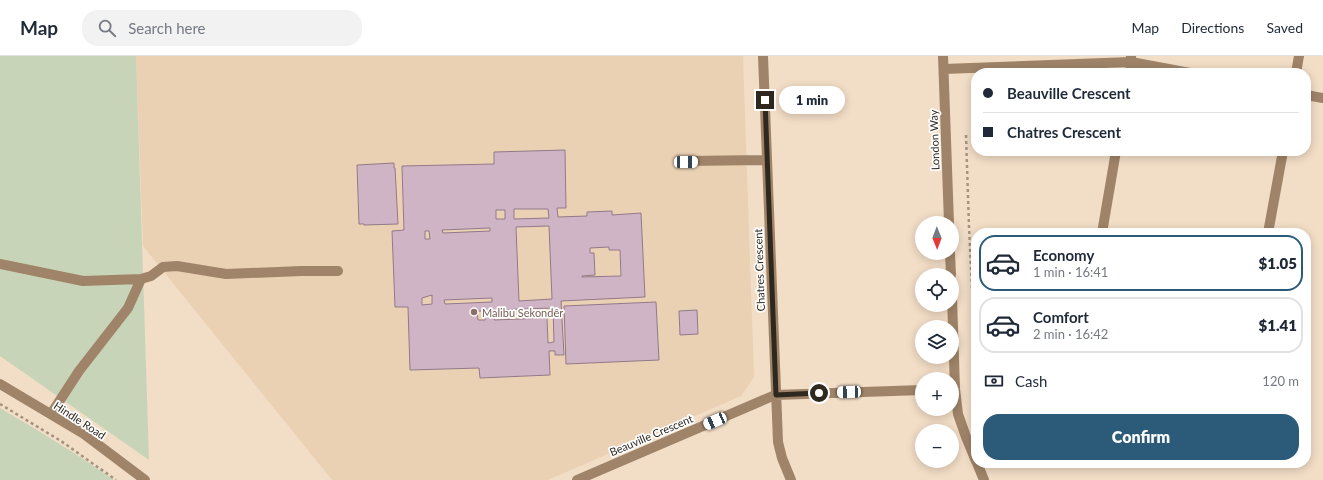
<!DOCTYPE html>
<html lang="en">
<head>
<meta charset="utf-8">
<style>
  :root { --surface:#fff; --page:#f2f2f3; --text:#1f2937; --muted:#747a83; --line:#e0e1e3; --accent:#2c5b79 }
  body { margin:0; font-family:Lato,sans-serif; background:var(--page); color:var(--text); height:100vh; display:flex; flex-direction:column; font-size:15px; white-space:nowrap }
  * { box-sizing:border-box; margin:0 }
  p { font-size:13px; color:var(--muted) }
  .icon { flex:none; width:22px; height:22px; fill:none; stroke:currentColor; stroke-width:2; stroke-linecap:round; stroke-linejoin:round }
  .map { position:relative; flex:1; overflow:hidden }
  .side { position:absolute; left:971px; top:172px; width:340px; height:240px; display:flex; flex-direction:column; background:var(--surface); border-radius:16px; box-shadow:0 2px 10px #0003 }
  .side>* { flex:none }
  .top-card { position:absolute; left:971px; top:12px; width:340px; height:88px; border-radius:16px; box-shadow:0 2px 10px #0003; display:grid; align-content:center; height:88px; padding:0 12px; background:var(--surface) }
  .needle { width:26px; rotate:179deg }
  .fabs { position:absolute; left:915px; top:160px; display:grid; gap:8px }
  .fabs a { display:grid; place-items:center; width:44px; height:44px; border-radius:50%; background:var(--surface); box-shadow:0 2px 10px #0003; font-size:20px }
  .end { position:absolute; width:18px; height:18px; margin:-9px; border:5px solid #2f281f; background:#fff; box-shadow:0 0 0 2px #fff }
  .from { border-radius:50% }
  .bubble { position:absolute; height:28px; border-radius:14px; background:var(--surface); box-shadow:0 2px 10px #0003; font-size:13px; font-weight:800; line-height:28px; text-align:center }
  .car { position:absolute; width:12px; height:24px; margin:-12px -6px; border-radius:5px; box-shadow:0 0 3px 1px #0007; background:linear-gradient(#fff 24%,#345 0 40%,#fff 0 76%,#345 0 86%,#fff 0) }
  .top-card b { display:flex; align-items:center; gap:14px; height:38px; font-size:15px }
  .top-card b+b { border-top:1px solid var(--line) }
  .top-card i { width:10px; height:10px; background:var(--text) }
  ul { padding:7px 0 0; list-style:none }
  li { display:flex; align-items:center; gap:12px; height:56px; margin:0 8px 6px; padding:0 4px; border:2px solid var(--line); border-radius:16px }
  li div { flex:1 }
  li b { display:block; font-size:15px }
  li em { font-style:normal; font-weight:800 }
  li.current { border-color:var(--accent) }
  li>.icon { width:36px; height:36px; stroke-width:1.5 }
  .pay { display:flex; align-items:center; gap:10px; height:44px; padding:0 12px; font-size:15px }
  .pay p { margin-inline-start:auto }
  .button { display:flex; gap:8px; margin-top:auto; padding:8px 12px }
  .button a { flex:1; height:46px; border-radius:16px; background:var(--accent); color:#fff; font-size:16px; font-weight:800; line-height:46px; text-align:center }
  header { display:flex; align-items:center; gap:24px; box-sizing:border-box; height:56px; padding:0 20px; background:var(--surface); border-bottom:1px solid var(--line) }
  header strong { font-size:19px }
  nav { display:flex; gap:22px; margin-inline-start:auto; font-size:14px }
  .search { width:280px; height:36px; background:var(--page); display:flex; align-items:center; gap:10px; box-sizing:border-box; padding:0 14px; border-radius:16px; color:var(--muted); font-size:15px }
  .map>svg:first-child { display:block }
  .built { fill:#ebd1b4 }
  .green { fill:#c8d4b7 }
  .building { fill:#cfb4c5; stroke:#937989; fill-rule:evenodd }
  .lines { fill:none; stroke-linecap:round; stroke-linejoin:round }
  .path { stroke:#a39482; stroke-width:2.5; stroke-dasharray:3 3; stroke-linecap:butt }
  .minor { stroke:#9f8469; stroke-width:10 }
  .route { stroke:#2f281f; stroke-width:5 }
  .education-dot { fill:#8d6e63; stroke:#fff; stroke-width:1.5 }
  .labels { text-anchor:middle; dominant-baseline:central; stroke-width:3.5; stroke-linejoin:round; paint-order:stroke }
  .street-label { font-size:11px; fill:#2f281f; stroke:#fff }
  .education-label { font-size:11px; fill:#785e54; stroke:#fff; text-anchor:start }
</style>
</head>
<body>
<header>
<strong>Map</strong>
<div class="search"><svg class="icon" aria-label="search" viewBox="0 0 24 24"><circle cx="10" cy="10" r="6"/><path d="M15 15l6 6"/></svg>Search here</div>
<nav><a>Map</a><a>Directions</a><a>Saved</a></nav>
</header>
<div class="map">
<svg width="1323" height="424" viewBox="0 0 1323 424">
  <rect width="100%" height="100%" fill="#f2ddc6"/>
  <!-- built -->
  <path class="built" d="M 136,0 L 743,0 L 754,321 L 741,340 L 548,424 L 332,424 L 143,190 Z"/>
  <!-- green -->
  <path class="green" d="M 0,0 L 136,0 L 149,404 L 0,300 Z
    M 0,352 C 39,375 77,398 114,424 L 0,424 Z"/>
  <!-- building -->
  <path class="building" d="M 565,94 L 566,152 L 557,152 L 558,161 L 587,160 L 587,156 L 612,155 L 612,159 L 641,157 L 645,241 L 561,245 L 564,299 L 555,299 L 555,295 L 549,295 L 550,319 L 480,322 L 479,312 L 410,314 L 408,251 L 395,251 L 392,175 L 404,174 L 402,110 L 494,108 L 494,96 ZM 514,153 L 548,153 L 549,162 L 514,163 ZM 496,154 L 505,154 L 505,163 L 496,163 ZM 549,170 L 552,243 L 519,245 L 516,171 ZM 490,172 L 490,175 L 443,177 L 442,174 ZM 425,175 L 429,175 L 430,183 L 425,183 ZM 609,191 L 609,194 L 620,194 L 621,220 L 582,221 L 582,220 L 595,219 L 594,197 L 590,197 L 590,192 ZM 432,239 L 432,248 L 422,249 L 422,242 ZM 492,242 L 492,246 L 445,248 L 444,244 ZM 553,252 L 554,286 L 548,287 L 547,262 L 494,264 L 494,254 ZM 477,255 L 485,255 L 485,264 L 478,264 Z
    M 394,107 L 394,112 L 395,112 L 398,168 L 364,169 L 364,168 L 359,168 L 357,109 Z
    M 656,246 L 659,304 L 566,308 L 564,250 Z
    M 697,254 L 698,278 L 680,279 L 679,255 Z"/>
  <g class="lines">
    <!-- path -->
    <path class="path" d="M 966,79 L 969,171 L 972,232
      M 0,348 L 61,385 L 116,424"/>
    <!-- minor -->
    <path class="minor" d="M 763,0 L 778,386 L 782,402 L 791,424
      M 943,0 L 949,167
      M 944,13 L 1131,6 L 1190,17
      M 1130,17 L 1131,0
      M 1296,17 L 1299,0
      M 1306,39 L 1323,42
      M 686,105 L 767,104
      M 1102,177 L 1116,95
      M 1268,177 L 1283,95
      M 950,197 L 951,219
      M 0,208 L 83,225 L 141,223 L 151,220 L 163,211 L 177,210 L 226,218 L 301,215 L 338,215
      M 952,241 L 955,333 L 958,358 L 966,381 L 976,405
      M 0,328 L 84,378 L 145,424
      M 51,358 L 79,315 L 128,252 L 141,223
      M 977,407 L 984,424
      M 577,424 L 775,339 L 922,334"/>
  </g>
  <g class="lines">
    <!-- route -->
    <path class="route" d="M 765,44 L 776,339 L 819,337"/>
  </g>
  <!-- markers -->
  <circle class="education-dot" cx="474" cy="256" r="4"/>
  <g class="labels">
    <!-- street labels -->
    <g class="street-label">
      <text transform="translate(934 84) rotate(-92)">London Way</text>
      <text transform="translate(759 214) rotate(-92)">Chatres Crescent</text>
      <text transform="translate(80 364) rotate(33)">Hindle Road</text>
      <text transform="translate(651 379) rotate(-23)">Beauville Crescent</text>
    </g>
    <!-- education labels -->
    <g class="education-label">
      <text x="482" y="256">Malibu Sekondêr</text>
    </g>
  </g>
</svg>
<div class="fabs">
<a><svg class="needle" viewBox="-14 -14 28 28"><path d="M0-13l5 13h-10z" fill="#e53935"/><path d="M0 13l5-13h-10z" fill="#747a83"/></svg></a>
<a><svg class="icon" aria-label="locate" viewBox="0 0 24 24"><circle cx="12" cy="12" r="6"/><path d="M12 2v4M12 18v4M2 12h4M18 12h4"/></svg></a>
<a><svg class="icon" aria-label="layers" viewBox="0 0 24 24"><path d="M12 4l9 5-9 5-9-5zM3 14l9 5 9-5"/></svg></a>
<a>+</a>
<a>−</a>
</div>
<i class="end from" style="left:819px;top:337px"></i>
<i class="end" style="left:765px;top:44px"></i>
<div class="bubble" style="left:779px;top:30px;width:66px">1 min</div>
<i class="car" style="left:686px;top:106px;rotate:89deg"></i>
<i class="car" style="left:849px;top:336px;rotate:268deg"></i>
<i class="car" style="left:715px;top:365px;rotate:247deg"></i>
<div class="top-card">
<b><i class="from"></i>Beauville Crescent</b>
<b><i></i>Chatres Crescent</b>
</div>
<section class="side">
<ul>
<li class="current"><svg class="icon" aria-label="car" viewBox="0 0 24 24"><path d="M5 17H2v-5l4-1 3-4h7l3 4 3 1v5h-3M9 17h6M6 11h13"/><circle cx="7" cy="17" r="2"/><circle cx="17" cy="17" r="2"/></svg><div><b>Economy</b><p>1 min · 16:41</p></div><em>$1.05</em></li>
<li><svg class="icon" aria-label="car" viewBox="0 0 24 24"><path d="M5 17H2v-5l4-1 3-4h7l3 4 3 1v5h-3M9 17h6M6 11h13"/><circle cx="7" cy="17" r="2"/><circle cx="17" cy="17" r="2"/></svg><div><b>Comfort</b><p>2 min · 16:42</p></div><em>$1.41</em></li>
</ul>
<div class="pay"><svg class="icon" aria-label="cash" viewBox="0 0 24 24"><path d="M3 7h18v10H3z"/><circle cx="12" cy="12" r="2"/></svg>Cash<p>120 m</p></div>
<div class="button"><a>Confirm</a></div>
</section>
</div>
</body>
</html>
